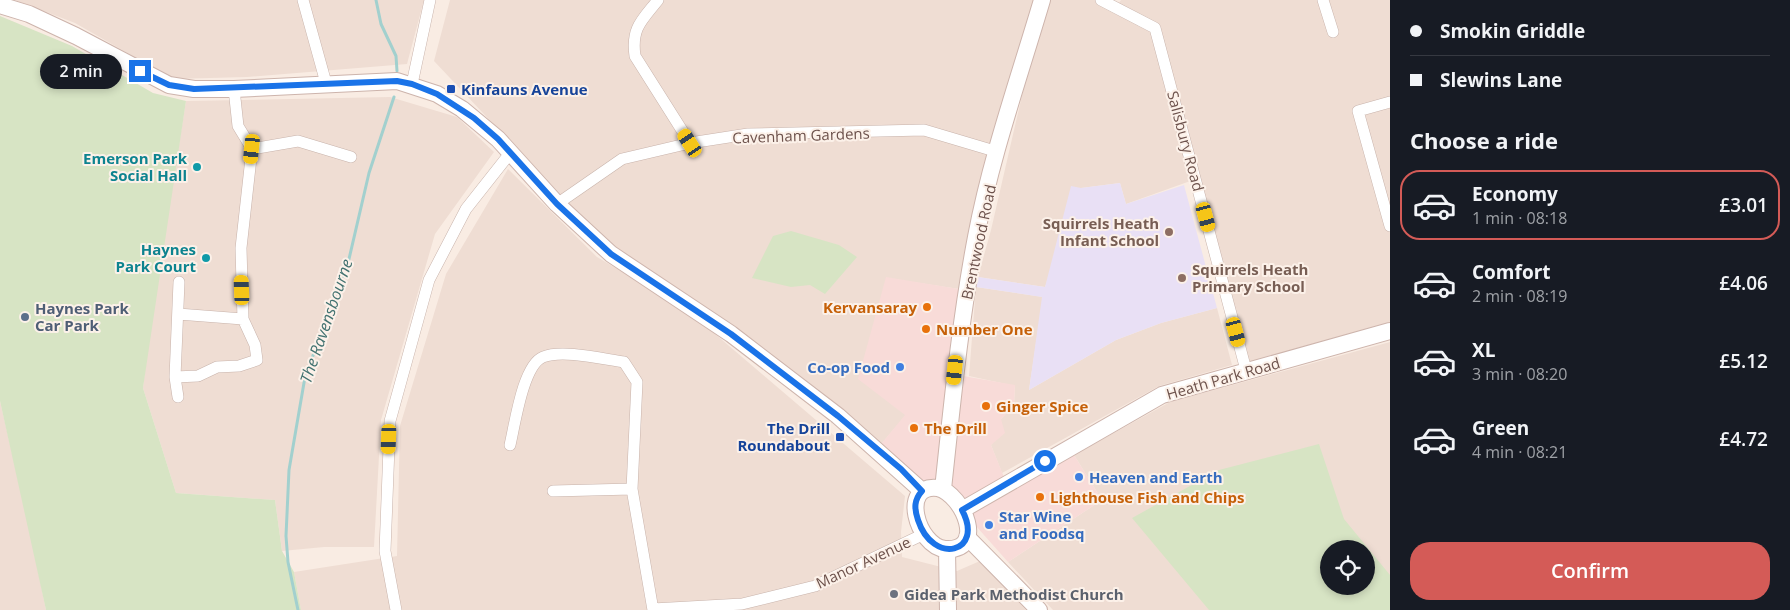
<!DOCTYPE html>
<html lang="en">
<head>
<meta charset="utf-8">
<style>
  :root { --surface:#171b24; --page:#242831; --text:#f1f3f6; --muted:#9ea1a6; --line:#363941; --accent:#d45b57 }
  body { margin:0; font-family:"Open Sans",sans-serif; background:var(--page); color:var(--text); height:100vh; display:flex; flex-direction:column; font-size:19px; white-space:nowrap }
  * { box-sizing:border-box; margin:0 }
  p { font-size:16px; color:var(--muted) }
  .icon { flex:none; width:28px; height:28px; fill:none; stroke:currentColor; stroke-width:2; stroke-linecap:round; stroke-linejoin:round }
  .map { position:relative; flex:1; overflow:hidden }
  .sheet { display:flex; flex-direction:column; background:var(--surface); width:400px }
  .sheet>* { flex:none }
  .hud { display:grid; align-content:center; height:110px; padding:0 20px; background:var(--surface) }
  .controls { position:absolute; left:1320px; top:540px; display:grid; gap:10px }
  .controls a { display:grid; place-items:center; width:55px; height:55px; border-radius:50%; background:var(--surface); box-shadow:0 2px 8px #0003; font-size:25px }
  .end { position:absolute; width:22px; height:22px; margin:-11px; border:6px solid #1a73e8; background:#fff; box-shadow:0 0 0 2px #fff }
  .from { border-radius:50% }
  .bubble { position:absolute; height:35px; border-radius:18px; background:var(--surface); box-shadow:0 2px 8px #0003; font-size:16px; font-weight:600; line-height:35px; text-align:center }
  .car { position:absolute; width:15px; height:30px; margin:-15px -8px; border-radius:6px; box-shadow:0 0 4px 1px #0007; background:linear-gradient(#f5c518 24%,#345 0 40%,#f5c518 0 76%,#345 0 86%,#f5c518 0) }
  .hud b { display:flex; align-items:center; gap:18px; height:48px; font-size:19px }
  .hud b+b { border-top:1px solid var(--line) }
  .hud i { width:12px; height:12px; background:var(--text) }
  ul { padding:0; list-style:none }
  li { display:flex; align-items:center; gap:15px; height:70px; margin:0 10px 8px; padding:0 10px; border:2px solid transparent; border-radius:20px }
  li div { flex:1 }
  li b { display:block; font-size:19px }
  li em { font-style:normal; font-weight:600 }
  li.active { border-color:var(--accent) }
  li>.icon { width:45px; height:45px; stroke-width:1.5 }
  h2 { padding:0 20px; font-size:22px; line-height:60px }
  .cta { display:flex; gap:10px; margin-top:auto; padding:10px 20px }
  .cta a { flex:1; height:58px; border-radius:20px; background:var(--accent); color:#fff; font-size:20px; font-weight:600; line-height:58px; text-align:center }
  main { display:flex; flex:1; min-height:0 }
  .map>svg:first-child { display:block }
  .residential { fill:#efddd3; fill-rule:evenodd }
  .commercial { fill:#f8dbd8 }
  .education { fill:#e9e0f5 }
  .green { fill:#d7e4c4; fill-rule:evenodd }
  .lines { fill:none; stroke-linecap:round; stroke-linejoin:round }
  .stream { stroke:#a2d0ce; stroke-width:3 }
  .street-casing { stroke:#c8b3ab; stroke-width:12 }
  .secondary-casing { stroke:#cdb4ac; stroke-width:18 }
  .street { stroke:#fff; stroke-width:11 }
  .secondary { stroke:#fff; stroke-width:16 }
  .route { stroke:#1a73e8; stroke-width:6 }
  .transit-dot { fill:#1a4fb4; stroke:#fcf1e9; stroke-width:2 }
  .culture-dot { fill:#0f9aa8; stroke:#fcf1e9; stroke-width:2 }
  .education-dot { fill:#8d6e63; stroke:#fcf1e9; stroke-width:2 }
  .food-dot { fill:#e8710a; stroke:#fcf1e9; stroke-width:2 }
  .service-dot { fill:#5c6f8a; stroke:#fcf1e9; stroke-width:2 }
  .shop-dot { fill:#3f7fe0; stroke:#fcf1e9; stroke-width:2 }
  .worship-dot { fill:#6b7280; stroke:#fcf1e9; stroke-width:2 }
  .labels { text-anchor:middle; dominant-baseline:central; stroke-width:4; stroke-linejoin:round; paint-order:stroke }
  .transit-label { font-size:15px; font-weight:bold; fill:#164399; stroke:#fcf1e9; text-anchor:start }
  .street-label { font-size:15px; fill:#6d524c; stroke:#fcf1e9 }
  .culture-label { font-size:15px; font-weight:bold; fill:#0d838f; stroke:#fcf1e9; text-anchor:end }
  .education-label { font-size:15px; font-weight:bold; fill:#785e54; stroke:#fcf1e9; text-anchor:end }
  .food-label { font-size:15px; font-weight:bold; fill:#c56008; stroke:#fcf1e9; text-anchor:start }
  .service-label { font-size:15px; font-weight:bold; fill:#4e5e75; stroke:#fcf1e9; text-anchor:start }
  .shop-label { font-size:15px; font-weight:bold; fill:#366cbe; stroke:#fcf1e9; text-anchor:start }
  .worship-label { font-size:15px; font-weight:bold; fill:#5b616d; stroke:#fcf1e9; text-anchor:start }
  .water-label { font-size:16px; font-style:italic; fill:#427270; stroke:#fcf1e9 }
</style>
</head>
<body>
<main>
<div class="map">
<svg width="1390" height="610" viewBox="0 0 1390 610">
  <rect width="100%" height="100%" fill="#f9ece3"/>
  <!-- residential -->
  <path class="residential" d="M 15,0 L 424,0 L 407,64 L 247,77 L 173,79 L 75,23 Z
    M 450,0 L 1041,0 L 979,186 L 959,289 L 886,278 L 906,415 L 877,449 L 627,266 L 434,61 Z
    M 1044,0 L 1097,0 L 1116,7 L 1121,0 L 1390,0 L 1390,322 L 1248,362 L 1196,179 L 1126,204 L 1120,183 L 1081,188 L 1045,287 L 978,277 L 991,230 Z
    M 390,97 L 457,117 L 494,152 L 435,234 L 381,420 L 374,547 L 324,547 L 282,551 L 275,500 L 176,493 L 143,388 L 151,316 L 186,101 Z
    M 508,169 L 597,257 L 687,310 L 905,496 L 901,532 L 902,557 L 957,571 L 980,561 L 1026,610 L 301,610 L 294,572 L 397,556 L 400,426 L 446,274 Z
    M 976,287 L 1043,297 L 1029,390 L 1116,340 L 1161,323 L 1217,308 L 1232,365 L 1159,386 L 1002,473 L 991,445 L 1001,419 L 1014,405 L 1015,386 L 969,376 Z
    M 1390,342 L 1390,610 L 1053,610 L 1008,562 L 1102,500 L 1074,455 L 1170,402 ZM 1329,549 L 1366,549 L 1366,586 L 1329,586 Z
    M 0,401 L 30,531 L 46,610 L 0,610 Z"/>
  <!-- commercial -->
  <path class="commercial" d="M 886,277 L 959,289 L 946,373 L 1015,385 L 1014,405 L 1001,419 L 1005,433 L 991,445 L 1010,492 L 1074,455 L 1102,500 L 1008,562 L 943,489 L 922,491 L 877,449 L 905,415 L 858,379 Z"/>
  <!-- education -->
  <path class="education" d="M 1120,183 L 1126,204 L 1184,185 L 1217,308 L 1161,323 L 1116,340 L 1029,390 L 1042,297 L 976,287 L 978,277 L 1045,287 L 1071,186 L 1081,188 Z"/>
  <!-- green -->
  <path class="green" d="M 0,16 L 72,46 L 153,93 L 186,101 L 143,388 L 176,493 L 275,500 L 282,551 L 294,572 L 301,610 L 46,610 L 0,401 Z
    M 791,231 L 839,245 L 857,257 L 825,294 L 810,285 L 791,287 L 752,278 L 773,236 Z
    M 1319,444 L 1344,519 L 1390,575 L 1390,610 L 1209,610 L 1132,518 L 1219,470 ZM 1329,549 L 1366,549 L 1366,586 L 1329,586 Z"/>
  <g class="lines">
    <!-- stream -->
    <path class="stream" d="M 376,0 L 381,24 L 396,56 L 397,71
      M 298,610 L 288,562 L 286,536 L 289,470 L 305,377 L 349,259 L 369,173 L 394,97"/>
    <!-- street casing -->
    <g class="street-casing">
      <path id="street" d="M 303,0 L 326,83
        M 658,0 C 642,20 631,28 635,56 L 690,143
        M 1101,0 L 1155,28 L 1246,370
        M 1323,0 L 1333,32
        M 412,84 L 430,0
        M 1390,102 L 1358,111 L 1390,226
        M 252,149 L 298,141 L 351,157
        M 557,204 L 622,159 L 690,143 L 748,134 L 924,130 L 998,152
        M 178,314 L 243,319
        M 175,377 L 198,376 L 217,367 L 239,366 L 257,360 L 255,345 L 243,319 L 241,248 L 252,149 L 238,126 L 234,89
        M 178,397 L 175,377 L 179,282
        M 510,445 C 515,424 523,365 543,357 C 562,349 603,359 624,362 L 637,382 L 632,489 L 653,610
        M 553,491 L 632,489
        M 653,609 L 742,604 L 815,586 L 924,534
        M 396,610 L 385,551 L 390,421 L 429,280 L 466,209 L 511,152"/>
    </g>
    <!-- secondary casing -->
    <g class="secondary-casing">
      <path id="secondary" d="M 0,5 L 29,14 L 76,36 L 169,85 L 194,89 L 234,89 L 397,81 L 437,94 L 462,109 L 498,139 L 557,204 L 611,254 L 731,334 L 838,416 L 922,491
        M 938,488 C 964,495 987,552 945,549 C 917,546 899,483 938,488 Z
        M 943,489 C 952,405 960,321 976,237 C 991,157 1019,78 1042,0
        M 962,510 L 1162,395 L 1390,331
        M 967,537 L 1039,610
        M 947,549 L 948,610"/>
    </g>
    <!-- street -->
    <use href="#street" class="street"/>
    <!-- secondary -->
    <use href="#secondary" class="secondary"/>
  </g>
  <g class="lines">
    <!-- route -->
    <path class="route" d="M 140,71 L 169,85 L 194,89 L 397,81 L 412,84 L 437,94 L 474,118 L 498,139 L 557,204 L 611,254 L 731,334 L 838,416 L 901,469 L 922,491 C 914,500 914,508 918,520 C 933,566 985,553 962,510 L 1045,461"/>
  </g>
  <!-- markers -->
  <g class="transit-dot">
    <rect x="446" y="84" width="10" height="10" rx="2.5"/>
    <rect x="835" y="432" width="10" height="10" rx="2.5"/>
  </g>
  <g class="culture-dot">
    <circle cx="197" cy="167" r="5"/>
    <circle cx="206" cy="258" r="5"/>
  </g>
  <g class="education-dot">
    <circle cx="1169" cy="232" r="5"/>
    <circle cx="1182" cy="278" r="5"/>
  </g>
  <g class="food-dot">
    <circle cx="927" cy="307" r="5"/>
    <circle cx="926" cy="329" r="5"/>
    <circle cx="986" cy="406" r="5"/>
    <circle cx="914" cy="428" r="5"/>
    <circle cx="1040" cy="497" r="5"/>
  </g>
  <circle class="service-dot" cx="25" cy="317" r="5"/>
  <g class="shop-dot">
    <circle cx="900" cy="367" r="5"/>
    <circle cx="1079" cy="477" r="5"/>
    <circle cx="989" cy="525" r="5"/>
  </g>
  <circle class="worship-dot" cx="894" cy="594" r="5"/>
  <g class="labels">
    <!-- transit labels -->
    <g class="transit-label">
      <text x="461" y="89">Kinfauns Avenue</text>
      <text x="830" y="428" text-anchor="end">The Drill<tspan x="830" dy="17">Roundabout</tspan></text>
    </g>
    <!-- street labels -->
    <g class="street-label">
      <text transform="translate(801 135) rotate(-2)">Cavenham Gardens</text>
      <text transform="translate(1186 141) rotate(75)">Salisbury Road</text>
      <text transform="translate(978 242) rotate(-78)">Brentwood Road</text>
      <text transform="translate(1223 378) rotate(-16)">Heath Park Road</text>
      <text transform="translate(863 562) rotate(-25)">Manor Avenue</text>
    </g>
    <!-- culture labels -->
    <g class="culture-label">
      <text x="187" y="158">Emerson Park<tspan x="187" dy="17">Social Hall</tspan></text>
      <text x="196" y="249">Haynes<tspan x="196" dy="17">Park Court</tspan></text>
    </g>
    <!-- education labels -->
    <g class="education-label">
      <text x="1159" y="223">Squirrels Heath<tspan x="1159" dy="17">Infant School</tspan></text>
      <text x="1192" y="269" text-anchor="start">Squirrels Heath<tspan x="1192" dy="17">Primary School</tspan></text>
    </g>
    <!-- food labels -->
    <g class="food-label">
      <text x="917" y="307" text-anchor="end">Kervansaray</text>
      <text x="936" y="329">Number One</text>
      <text x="996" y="406">Ginger Spice</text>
      <text x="924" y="428">The Drill</text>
      <text x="1050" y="497">Lighthouse Fish and Chips</text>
    </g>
    <!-- service labels -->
    <g class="service-label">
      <text x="35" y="308">Haynes Park<tspan x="35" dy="17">Car Park</tspan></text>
    </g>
    <!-- shop labels -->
    <g class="shop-label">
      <text x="890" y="367" text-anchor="end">Co-op Food</text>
      <text x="1089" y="477">Heaven and Earth</text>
      <text x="999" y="516">Star Wine<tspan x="999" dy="17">and Foodsq</tspan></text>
    </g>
    <!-- worship labels -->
    <g class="worship-label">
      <text x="904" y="594">Gidea Park Methodist Church</text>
    </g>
    <!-- water labels -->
    <g class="water-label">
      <text transform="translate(326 321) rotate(-71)">The Ravensbourne</text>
    </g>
  </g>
</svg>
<div class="controls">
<a><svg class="icon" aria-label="locate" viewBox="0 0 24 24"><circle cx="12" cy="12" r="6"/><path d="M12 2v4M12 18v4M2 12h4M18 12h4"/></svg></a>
</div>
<i class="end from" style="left:1045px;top:461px"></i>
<i class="end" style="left:140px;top:71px"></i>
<div class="bubble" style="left:40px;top:54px;width:82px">2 min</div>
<i class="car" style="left:690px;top:143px;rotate:327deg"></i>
<i class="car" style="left:252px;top:149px;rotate:186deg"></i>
<i class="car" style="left:1206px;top:217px;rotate:165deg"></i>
<i class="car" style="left:242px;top:290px;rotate:358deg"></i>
<i class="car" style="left:1236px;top:332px;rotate:165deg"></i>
<i class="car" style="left:955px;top:370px;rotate:186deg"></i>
<i class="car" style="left:389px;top:439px;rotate:182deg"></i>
</div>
<section class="sheet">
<div class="hud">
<b><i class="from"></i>Smokin Griddle</b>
<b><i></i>Slewins Lane</b>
</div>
<h2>Choose a ride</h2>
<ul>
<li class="active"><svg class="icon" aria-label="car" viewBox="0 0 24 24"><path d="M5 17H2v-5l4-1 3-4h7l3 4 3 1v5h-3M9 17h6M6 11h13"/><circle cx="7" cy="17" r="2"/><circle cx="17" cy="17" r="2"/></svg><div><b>Economy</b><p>1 min · 08:18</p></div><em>£3.01</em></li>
<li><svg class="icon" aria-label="car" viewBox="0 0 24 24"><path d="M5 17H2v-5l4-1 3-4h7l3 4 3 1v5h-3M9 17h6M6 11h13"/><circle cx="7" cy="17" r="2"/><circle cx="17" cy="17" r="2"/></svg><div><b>Comfort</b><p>2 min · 08:19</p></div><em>£4.06</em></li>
<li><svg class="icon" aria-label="car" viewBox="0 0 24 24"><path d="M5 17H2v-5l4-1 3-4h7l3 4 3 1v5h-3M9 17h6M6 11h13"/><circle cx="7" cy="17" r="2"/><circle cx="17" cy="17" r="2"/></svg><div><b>XL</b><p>3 min · 08:20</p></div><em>£5.12</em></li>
<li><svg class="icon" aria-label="car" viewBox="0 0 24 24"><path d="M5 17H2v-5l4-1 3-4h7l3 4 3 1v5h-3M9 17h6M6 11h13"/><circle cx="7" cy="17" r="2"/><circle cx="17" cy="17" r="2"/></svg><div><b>Green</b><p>4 min · 08:21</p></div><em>£4.72</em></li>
</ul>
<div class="cta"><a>Confirm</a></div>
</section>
</main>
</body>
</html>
